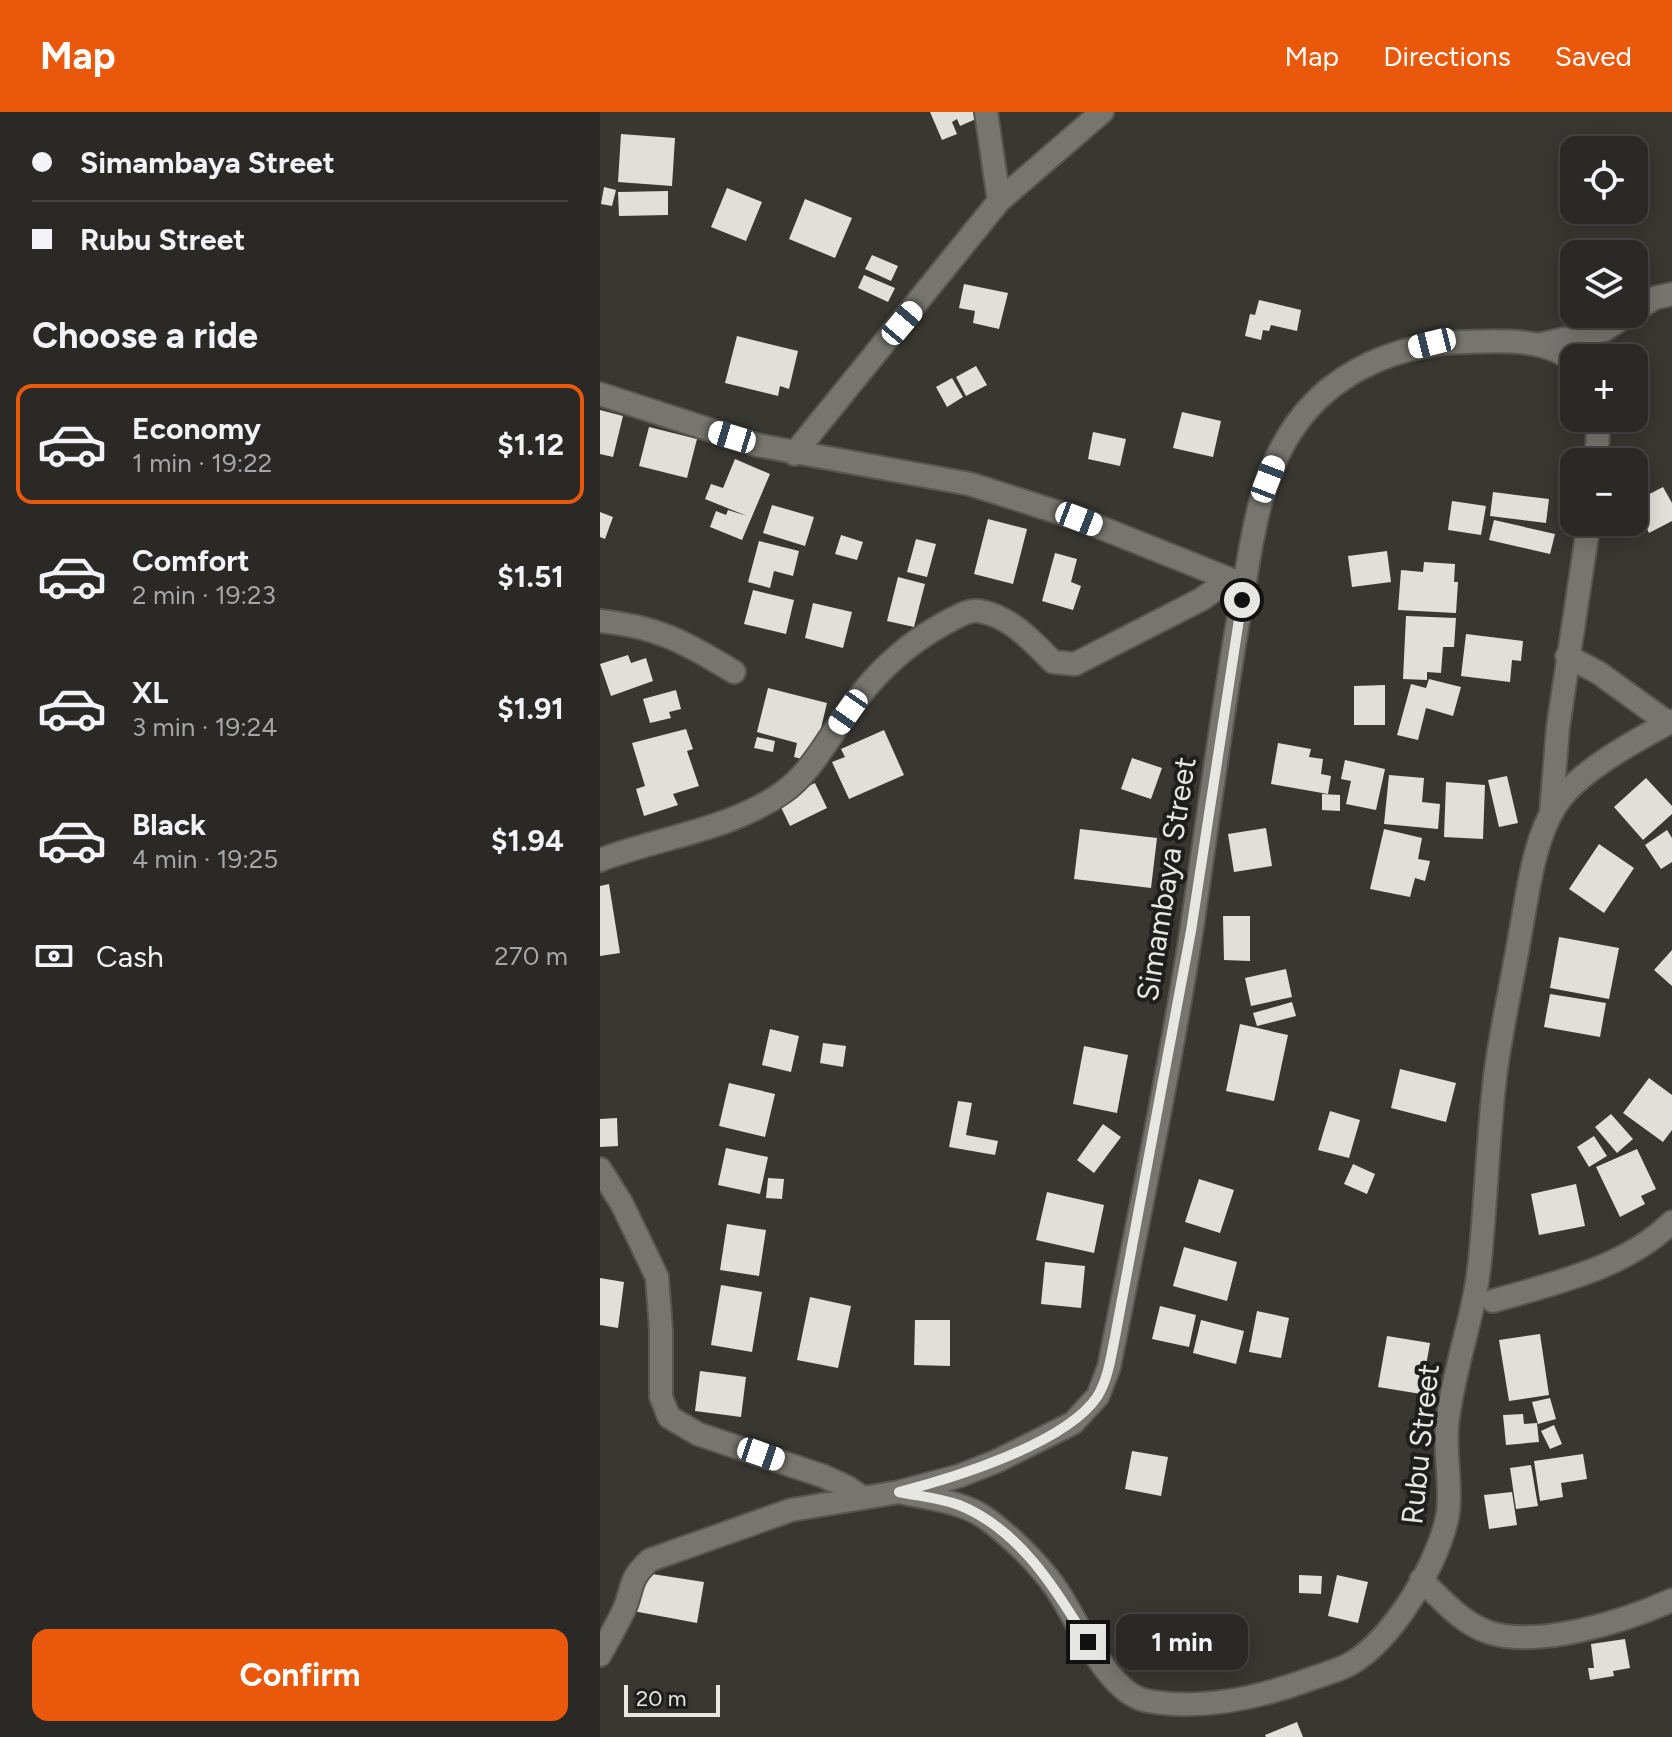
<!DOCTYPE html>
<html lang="en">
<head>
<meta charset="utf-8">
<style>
  :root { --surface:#2a2926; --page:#363532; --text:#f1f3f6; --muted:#a5a6a7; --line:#464543; --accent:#ea580c }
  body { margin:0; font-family:Figtree,sans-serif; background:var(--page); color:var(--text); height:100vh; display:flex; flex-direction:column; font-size:30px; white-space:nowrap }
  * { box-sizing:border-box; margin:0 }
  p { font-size:26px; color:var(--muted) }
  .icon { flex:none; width:44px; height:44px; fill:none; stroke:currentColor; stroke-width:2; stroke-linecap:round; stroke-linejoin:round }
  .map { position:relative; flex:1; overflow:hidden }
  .drawer { display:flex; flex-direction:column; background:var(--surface); width:600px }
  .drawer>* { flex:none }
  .guide { display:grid; align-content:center; height:176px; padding:0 32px; background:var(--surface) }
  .tools { position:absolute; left:960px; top:24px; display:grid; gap:16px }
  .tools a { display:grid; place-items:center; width:88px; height:88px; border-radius:16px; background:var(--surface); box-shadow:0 4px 20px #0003,0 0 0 2px var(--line); font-size:40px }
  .scale { position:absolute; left:24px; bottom:20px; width:96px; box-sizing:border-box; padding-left:8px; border:4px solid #e6e6e3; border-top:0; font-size:22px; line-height:28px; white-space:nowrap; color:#e6e6e3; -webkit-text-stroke:6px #1e1e1c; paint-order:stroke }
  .end { position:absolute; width:36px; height:36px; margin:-18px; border:10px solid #e6e6e3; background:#111; box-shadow:0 0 0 4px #111 }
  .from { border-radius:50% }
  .bubble { position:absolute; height:56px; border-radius:16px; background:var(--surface); box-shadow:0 4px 20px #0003,0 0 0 2px var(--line); font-size:26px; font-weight:700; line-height:56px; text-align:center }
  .car { position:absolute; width:24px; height:48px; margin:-24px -12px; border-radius:10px; box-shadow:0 0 6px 2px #0007; background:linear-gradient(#fff 24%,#345 0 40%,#fff 0 76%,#345 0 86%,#fff 0) }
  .guide b { display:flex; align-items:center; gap:28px; height:76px; font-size:30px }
  .guide b+b { border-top:2px solid var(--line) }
  .guide i { width:20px; height:20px; background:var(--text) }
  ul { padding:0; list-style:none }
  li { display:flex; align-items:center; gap:24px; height:120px; margin:0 16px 12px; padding:0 16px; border:4px solid transparent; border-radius:16px }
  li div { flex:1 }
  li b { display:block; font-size:30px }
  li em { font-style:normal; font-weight:700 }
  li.on { border-color:var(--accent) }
  li>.icon { width:72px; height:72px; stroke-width:1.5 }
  h2 { padding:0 32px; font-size:36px; line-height:96px }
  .pay { display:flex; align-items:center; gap:20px; height:88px; padding:0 32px; font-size:30px }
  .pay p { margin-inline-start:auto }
  .cta { display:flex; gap:16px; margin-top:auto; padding:16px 32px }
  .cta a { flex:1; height:92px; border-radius:16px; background:var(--accent); color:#fff; font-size:32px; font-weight:700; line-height:92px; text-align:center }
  header { display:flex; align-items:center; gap:48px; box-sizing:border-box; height:112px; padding:0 40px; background:var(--accent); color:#fff }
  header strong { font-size:38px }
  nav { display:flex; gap:44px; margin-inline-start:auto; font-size:28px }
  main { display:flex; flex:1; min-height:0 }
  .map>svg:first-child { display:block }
  .building { fill:#e0dfd9 }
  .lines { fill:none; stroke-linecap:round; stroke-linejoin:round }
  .minor-casing { stroke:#575652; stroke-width:26 }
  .minor { stroke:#76756f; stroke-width:22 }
  .route { stroke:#e6e6e3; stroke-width:10 }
  .labels { text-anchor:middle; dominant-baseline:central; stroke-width:8; stroke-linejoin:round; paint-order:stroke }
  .street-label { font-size:30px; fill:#e6e6e3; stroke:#1e1e1c }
</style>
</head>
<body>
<header>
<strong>Map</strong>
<nav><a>Map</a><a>Directions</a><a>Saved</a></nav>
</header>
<main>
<section class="drawer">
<div class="guide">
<b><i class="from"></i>Simambaya Street</b>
<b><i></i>Rubu Street</b>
</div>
<h2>Choose a ride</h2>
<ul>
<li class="on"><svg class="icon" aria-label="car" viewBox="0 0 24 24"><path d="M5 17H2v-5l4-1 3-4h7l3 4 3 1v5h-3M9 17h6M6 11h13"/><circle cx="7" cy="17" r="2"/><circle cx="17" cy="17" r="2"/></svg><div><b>Economy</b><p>1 min · 19:22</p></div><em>$1.12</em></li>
<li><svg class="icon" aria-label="car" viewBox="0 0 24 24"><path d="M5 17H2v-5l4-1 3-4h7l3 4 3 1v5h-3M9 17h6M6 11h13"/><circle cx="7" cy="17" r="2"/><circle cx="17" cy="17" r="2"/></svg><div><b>Comfort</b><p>2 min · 19:23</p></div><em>$1.51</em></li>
<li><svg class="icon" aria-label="car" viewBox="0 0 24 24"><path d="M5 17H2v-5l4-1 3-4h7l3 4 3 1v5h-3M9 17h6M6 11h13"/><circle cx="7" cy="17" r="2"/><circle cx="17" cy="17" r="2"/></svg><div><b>XL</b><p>3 min · 19:24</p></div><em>$1.91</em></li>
<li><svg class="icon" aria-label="car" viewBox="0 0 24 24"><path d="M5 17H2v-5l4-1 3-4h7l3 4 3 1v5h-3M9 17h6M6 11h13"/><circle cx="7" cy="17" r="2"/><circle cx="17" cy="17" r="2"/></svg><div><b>Black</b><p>4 min · 19:25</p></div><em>$1.94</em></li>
</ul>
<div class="pay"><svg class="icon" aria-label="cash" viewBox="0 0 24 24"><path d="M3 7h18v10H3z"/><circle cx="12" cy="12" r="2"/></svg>Cash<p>270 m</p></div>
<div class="cta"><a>Confirm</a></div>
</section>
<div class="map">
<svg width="1072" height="1625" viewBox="0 0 1072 1625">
  <rect width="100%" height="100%" fill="#383732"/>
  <!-- building -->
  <path class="building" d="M 330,0 L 373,0 L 376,7 L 360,14 L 357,7 L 352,10 L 357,22 L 342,28 Z
    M 21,22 L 75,26 L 72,74 L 18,70 Z
    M 4,75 L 16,78 L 12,94 L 1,92 Z
    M 127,76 L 162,90 L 146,129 L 111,115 Z
    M 68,79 L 68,103 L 19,104 L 18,80 Z
    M 205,87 L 252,106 L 235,146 L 189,127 Z
    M 272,143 L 298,154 L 291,169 L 265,157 Z
    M 264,163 L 295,176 L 288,190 L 258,176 Z
    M 364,172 L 408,181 L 399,217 L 373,211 L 375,199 L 359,196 Z
    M 659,188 L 701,198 L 697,219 L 671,213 L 669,219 L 663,218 L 661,228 L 645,224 L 650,202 L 655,203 Z
    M 137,224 L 198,239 L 189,277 L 180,274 L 178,284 L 125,271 Z
    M 376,254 L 387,273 L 366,284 L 356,265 Z
    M 352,266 L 363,285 L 347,295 L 336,275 Z
    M 0,298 L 23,304 L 13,345 L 0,342 Z
    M 582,300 L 621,309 L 613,345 L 573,336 Z
    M 49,315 L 97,327 L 87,366 L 39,354 Z
    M 493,320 L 526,327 L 520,354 L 488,347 Z
    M 135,347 L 170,362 L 142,428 L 110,415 L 116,399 L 126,403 L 128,398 L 147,404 L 105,387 L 111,372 L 123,376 Z
    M 1063,375 L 1072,391 L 1072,409 L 1049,421 L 1034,390 Z
    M 893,380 L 949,387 L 946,411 L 890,404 Z
    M 852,389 L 886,394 L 881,423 L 848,418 Z
    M 172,393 L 214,405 L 205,434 L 163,421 Z
    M 0,400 L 13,405 L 5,427 L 0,425 Z
    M 388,407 L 427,417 L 413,472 L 374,462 Z
    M 894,408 L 955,422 L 950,442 L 889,428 Z
    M 241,423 L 263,430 L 257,448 L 235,442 Z
    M 316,427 L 336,432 L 327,465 L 307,460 Z
    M 159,429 L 199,439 L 193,464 L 174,459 L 170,476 L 148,470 Z
    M 787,439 L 791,470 L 752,475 L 748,444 Z
    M 455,441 L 477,447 L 471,470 L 481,474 L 473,498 L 442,489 Z
    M 824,450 L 855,452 L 854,470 L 858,470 L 856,501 L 798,498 L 801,458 L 823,460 Z
    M 298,465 L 325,472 L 314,515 L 287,509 Z
    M 153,478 L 194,488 L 186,522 L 144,512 Z
    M 213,491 L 252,500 L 243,536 L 205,526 Z
    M 806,504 L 856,506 L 854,535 L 843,535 L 841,561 L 827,560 L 827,568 L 803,567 Z
    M 866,522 L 923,529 L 921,549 L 912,548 L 910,570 L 861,564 Z
    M 28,543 L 31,551 L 46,546 L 53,569 L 11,584 L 0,552 Z
    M 829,567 L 861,575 L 853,604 L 826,596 L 818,628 L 797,623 L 811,572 L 826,576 Z
    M 785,573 L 785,613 L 754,613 L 754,574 Z
    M 168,576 L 227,591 L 213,650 L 194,645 L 197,631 L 157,620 Z
    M 76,578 L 81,597 L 69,600 L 71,606 L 50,611 L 43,587 Z
    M 86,617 L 93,637 L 87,639 L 99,674 L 73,682 L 78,693 L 44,704 L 36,677 L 45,674 L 32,631 Z
    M 284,618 L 304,663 L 249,687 L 232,650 L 245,645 L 241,637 Z
    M 157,625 L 175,629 L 173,640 L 154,636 Z
    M 678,631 L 711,637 L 709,645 L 723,647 L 721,662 L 731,664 L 728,682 L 671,672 Z
    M 532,646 L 562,656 L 551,687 L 521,677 Z
    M 745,648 L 785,657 L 776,698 L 746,692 L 751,669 L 741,667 Z
    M 789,663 L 824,666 L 822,690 L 840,692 L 838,717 L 784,712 Z
    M 907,664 L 918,711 L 899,715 L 888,668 Z
    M 1046,666 L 1072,694 L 1072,702 L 1043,728 L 1014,695 Z
    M 846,670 L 885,673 L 883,727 L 844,725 Z
    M 215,671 L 227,696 L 190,714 L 178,689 Z
    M 722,682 L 740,683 L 740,699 L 722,698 Z
    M 666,716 L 672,754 L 634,760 L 628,722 Z
    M 480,717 L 557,726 L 551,776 L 474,767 Z
    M 784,717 L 822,726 L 818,747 L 830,749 L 825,769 L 815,766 L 810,785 L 770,777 Z
    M 1067,718 L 1072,726 L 1072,750 L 1061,757 L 1045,733 Z
    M 999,732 L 1034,756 L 1004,801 L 969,777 Z
    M 9,772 L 20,841 L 0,844 L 0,774 Z
    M 623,804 L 650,804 L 650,849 L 624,848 Z
    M 959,825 L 1019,836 L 1009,887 L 950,876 Z
    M 1072,838 L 1072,874 L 1054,858 Z
    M 686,857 L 692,885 L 651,894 L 645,866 Z
    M 950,882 L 1006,891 L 1000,925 L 944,915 Z
    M 692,890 L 696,904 L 657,914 L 653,901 Z
    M 640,912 L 688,923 L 674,989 L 626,979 Z
    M 170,917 L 199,924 L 191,960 L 162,953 Z
    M 223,931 L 246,934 L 243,955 L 220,951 Z
    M 484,934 L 528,943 L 517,1001 L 473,992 Z
    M 800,957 L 856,971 L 846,1010 L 791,996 Z
    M 1049,966 L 1072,983 L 1072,1018 L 1063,1030 L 1023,1001 Z
    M 129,971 L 175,982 L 165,1025 L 119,1014 Z
    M 358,989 L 372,991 L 366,1023 L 398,1029 L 395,1043 L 349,1035 Z
    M 730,999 L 760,1008 L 749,1046 L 718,1038 Z
    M 1011,1002 L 1033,1027 L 1017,1041 L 995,1015 Z
    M 17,1006 L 18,1034 L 0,1035 L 0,1007 Z
    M 503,1012 L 521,1025 L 494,1061 L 477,1048 Z
    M 994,1024 L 1007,1044 L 989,1055 L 977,1035 Z
    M 126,1036 L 168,1045 L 160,1082 L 118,1073 Z
    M 1037,1037 L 1056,1077 L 1041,1084 L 1045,1092 L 1020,1105 L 996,1055 Z
    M 753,1052 L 775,1062 L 767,1082 L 744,1072 Z
    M 168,1066 L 184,1067 L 182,1087 L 166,1086 Z
    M 599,1067 L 634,1078 L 620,1121 L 585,1110 Z
    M 976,1072 L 985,1114 L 939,1123 L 931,1082 Z
    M 447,1080 L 504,1093 L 494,1141 L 436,1128 Z
    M 127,1112 L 166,1118 L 159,1164 L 120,1158 Z
    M 584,1135 L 637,1150 L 627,1189 L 573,1174 Z
    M 445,1150 L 485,1154 L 481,1196 L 441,1192 Z
    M 0,1166 L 24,1170 L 18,1216 L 0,1213 Z
    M 121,1173 L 162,1180 L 152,1240 L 111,1233 Z
    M 210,1185 L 251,1194 L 238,1256 L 197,1248 Z
    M 560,1194 L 596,1203 L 589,1235 L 552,1227 Z
    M 657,1199 L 689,1206 L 681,1246 L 649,1240 Z
    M 315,1208 L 350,1208 L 350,1254 L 314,1253 Z
    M 601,1208 L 644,1219 L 636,1252 L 593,1241 Z
    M 940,1222 L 949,1283 L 909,1289 L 899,1228 Z
    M 787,1224 L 830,1231 L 821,1282 L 778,1275 Z
    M 100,1259 L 146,1265 L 141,1305 L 95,1299 Z
    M 950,1286 L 956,1307 L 938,1312 L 932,1290 Z
    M 923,1302 L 924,1312 L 937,1311 L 939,1330 L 906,1333 L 903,1303 Z
    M 954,1313 L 962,1332 L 950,1337 L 941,1319 Z
    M 532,1339 L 568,1345 L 561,1384 L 525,1377 Z
    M 983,1342 L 987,1367 L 961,1371 L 963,1385 L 940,1389 L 934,1349 Z
    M 931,1353 L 938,1394 L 916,1397 L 910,1356 Z
    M 912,1380 L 917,1413 L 889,1417 L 884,1383 Z
    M 39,1460 L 104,1470 L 97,1511 L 33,1499 Z
    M 699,1463 L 722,1464 L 721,1482 L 699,1481 Z
    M 737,1463 L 768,1470 L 758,1511 L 728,1504 Z
    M 1025,1527 L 1030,1556 L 1013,1559 L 1014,1564 L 990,1568 L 988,1556 L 994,1556 L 991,1532 Z
    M 697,1610 L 703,1625 L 666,1625 L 665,1623 Z"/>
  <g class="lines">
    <!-- minor casing -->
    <g class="minor-casing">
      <path id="minor" d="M 386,0 L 399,89
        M 1034,199 L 1054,186 L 1072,182
        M 938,233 L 1004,218 L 1029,202
        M 0,282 L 157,333 L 370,372 L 479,407 L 637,470
        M 194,342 L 399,89 L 502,0
        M 996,350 L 999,306
        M 0,509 C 56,514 87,531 134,560
        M 967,544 L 999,561 L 1068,611
        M 951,701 L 958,615 L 989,410
        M 0,748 C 60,725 130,718 182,681 C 216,657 232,617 258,586 C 281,556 312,529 345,511 C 355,506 368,497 379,499 C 410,504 432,529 453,550 L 475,552 L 602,487 L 628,468
        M 0,1057 L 22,1092 L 57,1165 L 61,1218 L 61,1285 L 69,1305 L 98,1322 L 223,1364 L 247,1375 L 263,1386
        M 893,1189 C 955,1171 1025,1156 1072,1110
        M 304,1381 C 332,1387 364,1390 387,1407 C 411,1425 438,1451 455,1475 C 478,1508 507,1582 548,1589 C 603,1599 662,1585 713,1566 C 725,1562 739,1558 750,1552 C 793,1528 840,1449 848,1401 C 852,1369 843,1337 848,1305 C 855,1252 875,1201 880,1148 C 886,1087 888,1026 895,965 C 901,918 912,870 920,823 C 928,781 933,729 956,693 C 977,660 1038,627 1072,609
        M 821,1468 C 842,1487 860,1510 888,1520 C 938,1537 1025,1509 1072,1488
        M 0,1543 C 8,1528 17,1513 24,1498 C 34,1474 28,1468 50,1448 L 191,1398 L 299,1380 L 359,1364 L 397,1349 L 473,1311 L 498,1284 L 509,1255 C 538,1109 569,962 592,815 C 608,707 622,600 641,492 C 652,430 658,364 697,311 C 735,258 800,232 863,230 C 898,229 946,225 974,250"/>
    </g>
    <!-- minor -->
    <use href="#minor" class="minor"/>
  </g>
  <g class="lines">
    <!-- route -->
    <path class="route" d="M 488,1530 C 456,1477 419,1417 359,1393 C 340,1386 318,1384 299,1380 C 353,1366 465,1332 497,1285 C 508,1268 511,1244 515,1225 L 591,819 L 642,488"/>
  </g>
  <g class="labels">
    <!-- street labels -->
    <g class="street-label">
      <text transform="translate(566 767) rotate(-81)">Simambaya Street</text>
      <text transform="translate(820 1332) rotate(-84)">Rubu Street</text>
    </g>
  </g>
</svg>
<div class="tools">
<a><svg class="icon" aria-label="locate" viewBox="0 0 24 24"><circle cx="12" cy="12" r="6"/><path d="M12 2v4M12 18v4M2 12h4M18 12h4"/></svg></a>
<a><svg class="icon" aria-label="layers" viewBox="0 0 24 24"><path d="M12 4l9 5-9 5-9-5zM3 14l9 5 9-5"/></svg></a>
<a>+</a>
<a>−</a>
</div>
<div class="scale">20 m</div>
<i class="end from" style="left:642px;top:488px"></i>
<i class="end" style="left:488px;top:1530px"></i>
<div class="bubble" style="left:516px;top:1502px;width:132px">1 min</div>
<i class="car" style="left:302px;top:211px;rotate:40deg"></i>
<i class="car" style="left:832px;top:231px;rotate:256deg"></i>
<i class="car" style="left:132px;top:325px;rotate:287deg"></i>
<i class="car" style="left:668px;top:367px;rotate:21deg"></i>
<i class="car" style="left:479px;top:407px;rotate:111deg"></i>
<i class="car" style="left:248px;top:600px;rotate:215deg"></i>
<i class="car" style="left:161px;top:1342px;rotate:109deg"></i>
</div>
</main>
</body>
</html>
